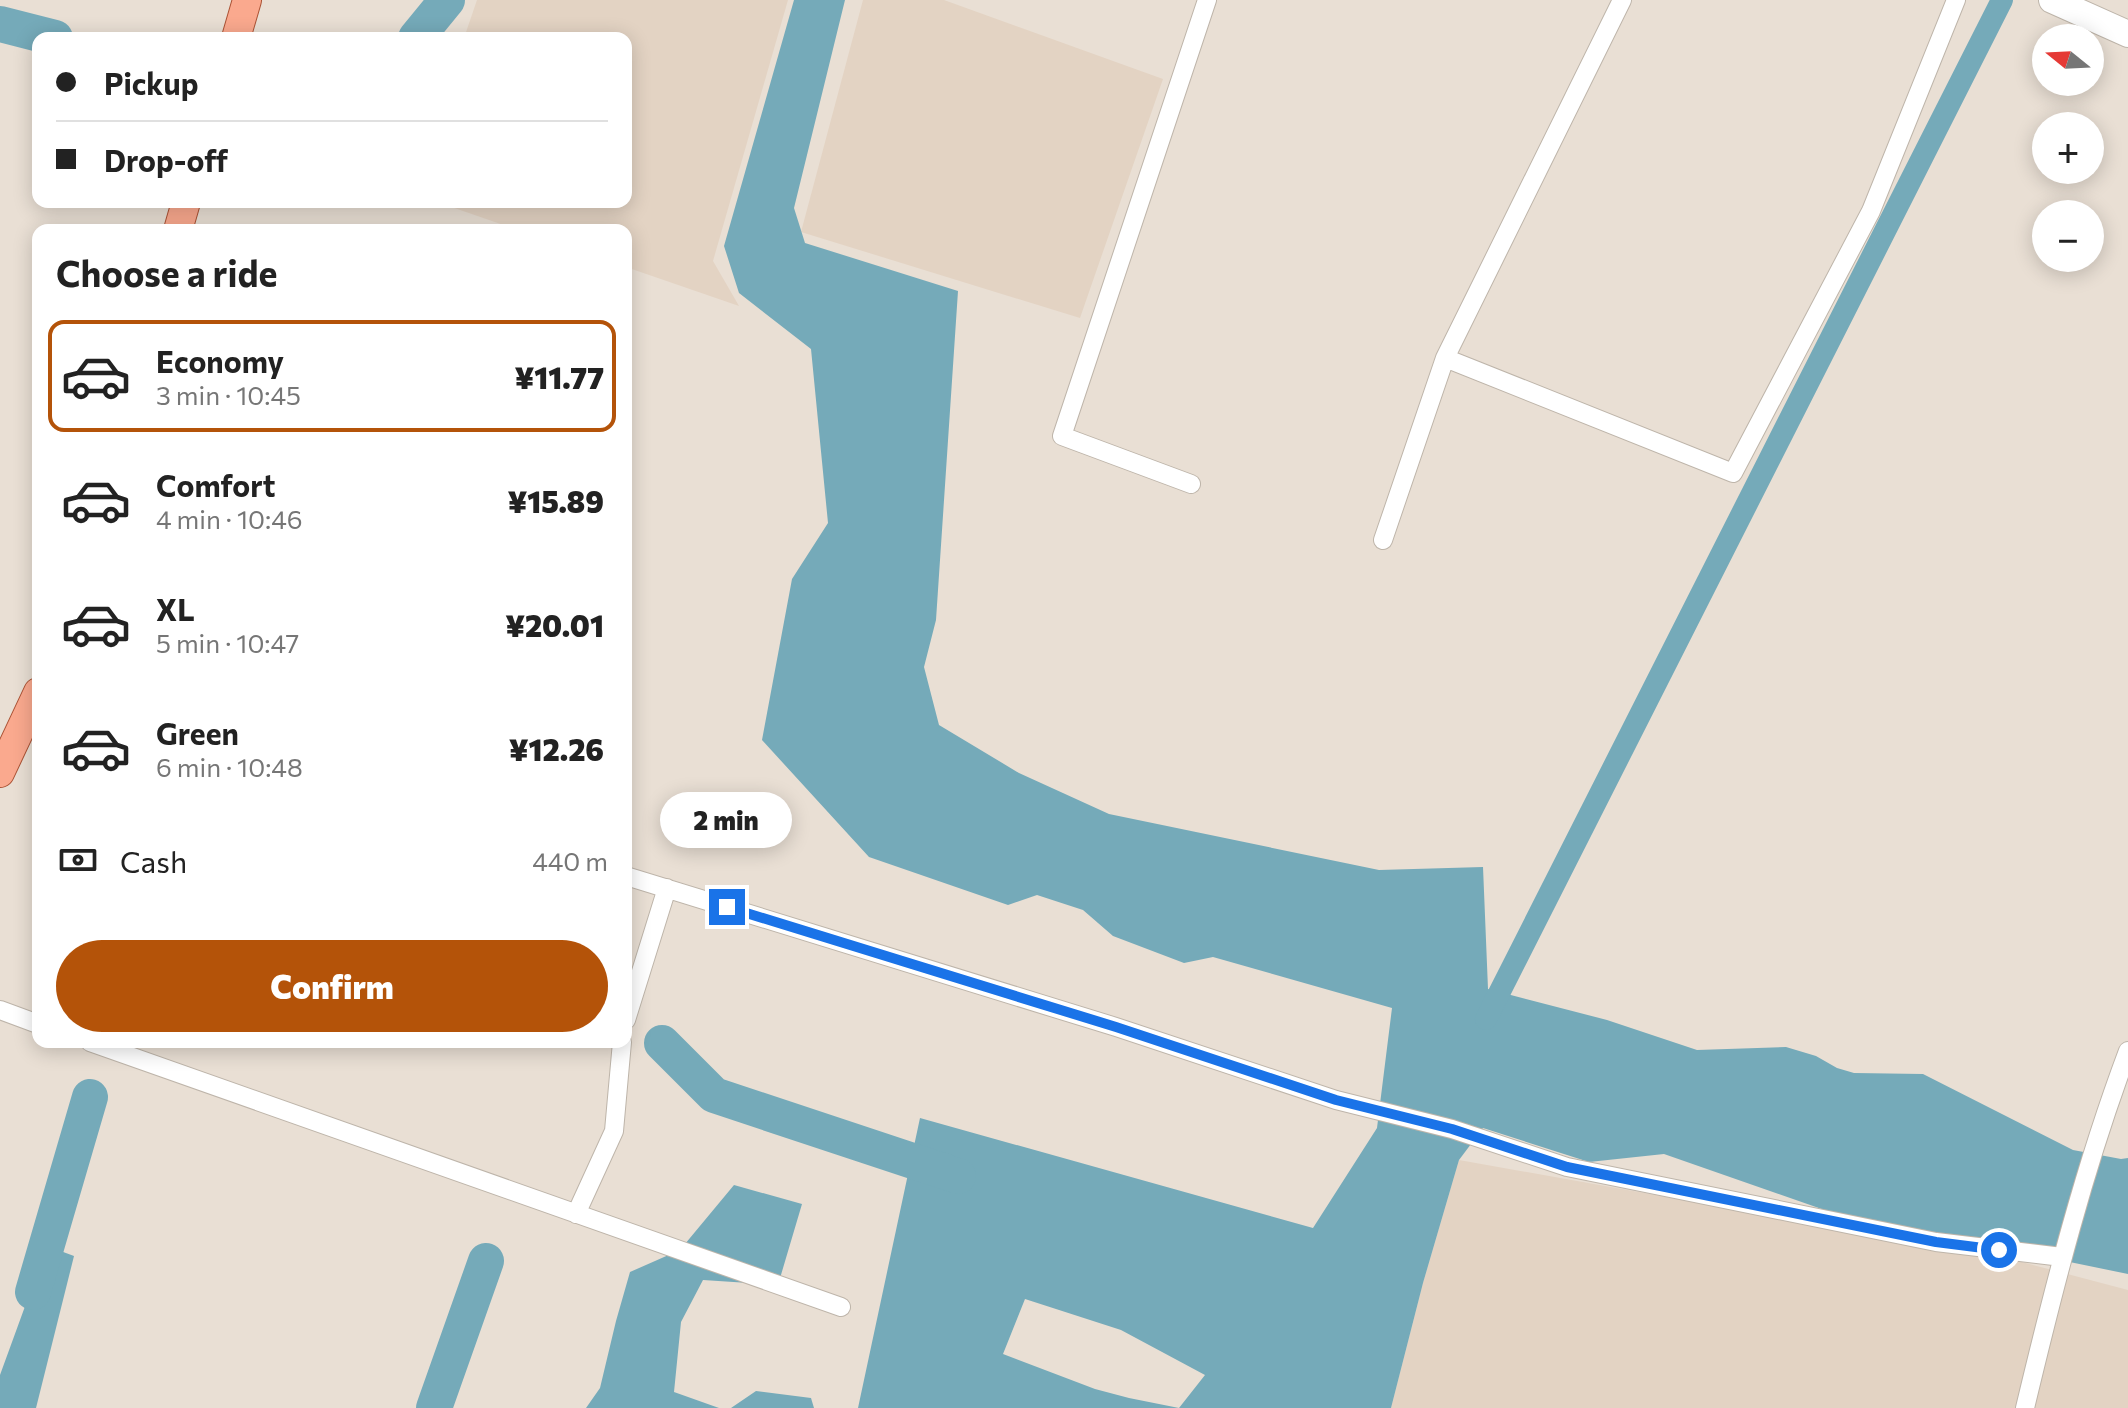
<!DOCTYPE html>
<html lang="en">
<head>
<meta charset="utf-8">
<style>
  :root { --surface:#fff; --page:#f6f6f6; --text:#222; --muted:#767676; --line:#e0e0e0; --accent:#b45309 }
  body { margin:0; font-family:Commissioner,sans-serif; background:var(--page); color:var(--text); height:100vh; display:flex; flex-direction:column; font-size:30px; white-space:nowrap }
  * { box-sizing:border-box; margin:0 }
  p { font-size:26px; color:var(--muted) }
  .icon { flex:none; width:44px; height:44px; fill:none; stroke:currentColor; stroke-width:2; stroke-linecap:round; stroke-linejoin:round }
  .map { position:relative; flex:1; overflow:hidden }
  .panel { position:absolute; left:32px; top:224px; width:600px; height:824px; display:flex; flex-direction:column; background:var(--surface); border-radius:16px; box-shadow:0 4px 20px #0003 }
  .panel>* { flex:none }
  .guide { position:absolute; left:32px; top:32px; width:600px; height:176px; border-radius:16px; box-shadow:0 4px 20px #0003; display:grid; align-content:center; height:176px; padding:0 24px; background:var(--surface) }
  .needle { width:52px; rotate:288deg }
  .fabs { position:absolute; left:2032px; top:24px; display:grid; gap:16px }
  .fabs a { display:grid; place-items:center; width:72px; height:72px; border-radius:50%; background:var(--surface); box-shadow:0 4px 20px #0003; font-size:40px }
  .end { position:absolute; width:36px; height:36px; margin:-18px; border:10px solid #1a73e8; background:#fff; box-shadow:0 0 0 4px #fff }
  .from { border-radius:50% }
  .bubble { position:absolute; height:56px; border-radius:28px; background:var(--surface); box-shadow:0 4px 20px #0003; font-size:26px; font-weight:800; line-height:56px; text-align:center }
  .guide b { display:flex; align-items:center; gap:28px; height:76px; font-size:30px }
  .guide b+b { border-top:2px solid var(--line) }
  .guide i { width:20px; height:20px; background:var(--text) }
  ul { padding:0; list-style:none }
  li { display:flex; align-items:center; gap:24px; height:112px; margin:0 16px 12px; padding:0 8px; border:4px solid transparent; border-radius:16px }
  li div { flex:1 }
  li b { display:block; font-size:30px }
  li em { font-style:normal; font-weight:800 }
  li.on { border-color:var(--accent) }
  li>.icon { width:72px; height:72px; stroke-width:1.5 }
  h2 { padding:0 24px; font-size:36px; line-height:96px }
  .pay { display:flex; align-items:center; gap:20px; height:88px; padding:0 24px; font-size:30px }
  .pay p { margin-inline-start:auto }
  .button { display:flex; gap:16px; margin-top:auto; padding:16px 24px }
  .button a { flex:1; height:92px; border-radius:48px; background:var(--accent); color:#fff; font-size:32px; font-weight:800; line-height:92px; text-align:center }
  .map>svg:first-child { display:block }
  .built { fill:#e3d3c3 }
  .water { fill:#75aab9; fill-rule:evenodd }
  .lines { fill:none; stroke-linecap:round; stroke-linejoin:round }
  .canal { stroke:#75aab9; stroke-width:22 }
  .river { stroke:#75aab9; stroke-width:36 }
  .street-casing { stroke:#beb5aa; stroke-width:20 }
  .secondary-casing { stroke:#beb5aa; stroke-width:28 }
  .primary-casing { stroke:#ab5234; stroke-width:30 }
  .street { stroke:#fff; stroke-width:18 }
  .secondary { stroke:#fff; stroke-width:26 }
  .primary { stroke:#faa98e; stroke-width:28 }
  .route { stroke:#1a73e8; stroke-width:10 }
</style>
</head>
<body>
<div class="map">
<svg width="2128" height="1408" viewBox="0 0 2128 1408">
  <rect width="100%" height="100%" fill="#e9dfd4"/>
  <!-- built -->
  <path class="built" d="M 477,0 L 788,0 L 713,261 L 739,306 L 626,267 L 626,230 L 518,230 L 437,202 L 626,202 L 626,38 L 464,38 Z
    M 863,0 L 944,0 L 1163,79 L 1080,318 L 801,232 Z
    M 1459,1160 L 2003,1257 L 2128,1290 L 2128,1408 L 1391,1408 L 1423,1283 Z"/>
  <!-- water -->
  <path class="water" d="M 794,0 L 845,0 L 794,208 L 805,243 L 958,291 L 936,620 L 924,667 L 939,725 L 1019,773 L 1109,814 L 1379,870 L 1483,867 L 1488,989 L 1607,1020 L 1697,1050 L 1786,1047 L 1816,1056 L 1837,1068 L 1854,1073 L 1923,1074 L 2073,1150 L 2121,1159 L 2128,1158 L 2128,1274 L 1836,1214 L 1664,1154 L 1589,1162 L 1483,1128 L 1459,1160 L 1423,1283 L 1391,1408 L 858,1408 L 920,1118 L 1313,1228 L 1377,1128 L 1392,1008 L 1213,957 L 1184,963 L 1113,936 L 1083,910 L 1037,895 L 1008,905 L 869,857 L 762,740 L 792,579 L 828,523 L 811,349 L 739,293 L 724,246 ZM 1025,1299 L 1121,1330 L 1205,1375 L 1179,1408 L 1129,1398 L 1095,1389 L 1003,1354 Z
    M 734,1185 L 802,1204 L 778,1285 L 703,1280 L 681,1322 L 674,1392 L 719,1408 L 586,1408 L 600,1388 L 616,1321 L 630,1272 L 680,1250 Z
    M 47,1246 L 74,1256 L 36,1408 L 0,1408 L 0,1375 Z
    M 756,1391 L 811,1398 L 814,1408 L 731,1408 Z"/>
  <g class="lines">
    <!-- canal -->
    <path class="canal" d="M 1486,1019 L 2002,0"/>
    <!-- river -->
    <path class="river" d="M 0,24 L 55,38
      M 416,38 L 447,0
      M 662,1043 L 714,1095 L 958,1176
      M 33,1292 L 90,1097
      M 434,1408 L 486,1261"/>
    <!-- street casing -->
    <g class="street-casing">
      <path id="street" d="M 1445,358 L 1733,473 L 1871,211 L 1956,0
        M 1191,484 L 1062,436 L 1207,0
        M 1383,540 L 1445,358 L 1622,0
        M 626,876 L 1116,1027 L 1336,1100 L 1452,1129 L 1567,1167 L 1936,1242 L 2062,1257
        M 0,1010 L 38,1024
        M 626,1020 L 667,888
        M 90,1042 L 841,1307
        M 576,1214 L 614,1131 L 622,1042
        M 2025,1408 C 2054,1287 2084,1168 2128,1051"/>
    </g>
    <!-- secondary casing -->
    <g class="secondary-casing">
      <path id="secondary" d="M 2052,0 L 2128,34"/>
    </g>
    <!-- primary casing -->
    <g class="primary-casing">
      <path id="primary" d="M 236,38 L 247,0
        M 178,230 L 186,202
        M 0,773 L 38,692"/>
    </g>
    <!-- street -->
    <use href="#street" class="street"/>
    <!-- secondary -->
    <use href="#secondary" class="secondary"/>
    <!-- primary -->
    <use href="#primary" class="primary"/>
  </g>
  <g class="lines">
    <!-- route -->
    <path class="route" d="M 727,907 L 1116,1027 L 1336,1100 L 1452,1129 L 1567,1167 L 1936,1242 L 1999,1250"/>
  </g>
</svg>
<div class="fabs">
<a><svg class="needle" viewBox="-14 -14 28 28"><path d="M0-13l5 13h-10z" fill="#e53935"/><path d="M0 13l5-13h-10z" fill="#767676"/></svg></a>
<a>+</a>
<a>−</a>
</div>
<i class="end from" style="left:1999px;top:1250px"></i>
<i class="end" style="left:727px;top:907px"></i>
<div class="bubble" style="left:660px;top:792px;width:132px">2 min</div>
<div class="guide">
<b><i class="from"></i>Pickup</b>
<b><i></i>Drop-off</b>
</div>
<section class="panel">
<h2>Choose a ride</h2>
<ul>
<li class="on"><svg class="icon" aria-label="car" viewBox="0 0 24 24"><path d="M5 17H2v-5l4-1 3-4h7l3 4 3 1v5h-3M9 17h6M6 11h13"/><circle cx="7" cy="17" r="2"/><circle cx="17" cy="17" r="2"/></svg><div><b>Economy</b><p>3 min · 10:45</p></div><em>¥11.77</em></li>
<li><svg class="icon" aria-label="car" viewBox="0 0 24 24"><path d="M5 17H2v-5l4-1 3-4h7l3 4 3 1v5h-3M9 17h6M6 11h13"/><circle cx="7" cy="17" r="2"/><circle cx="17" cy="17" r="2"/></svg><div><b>Comfort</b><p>4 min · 10:46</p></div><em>¥15.89</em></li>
<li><svg class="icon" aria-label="car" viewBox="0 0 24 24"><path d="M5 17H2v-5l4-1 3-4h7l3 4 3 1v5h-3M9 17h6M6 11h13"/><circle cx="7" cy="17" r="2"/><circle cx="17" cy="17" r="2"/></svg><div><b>XL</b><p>5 min · 10:47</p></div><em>¥20.01</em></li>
<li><svg class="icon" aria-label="car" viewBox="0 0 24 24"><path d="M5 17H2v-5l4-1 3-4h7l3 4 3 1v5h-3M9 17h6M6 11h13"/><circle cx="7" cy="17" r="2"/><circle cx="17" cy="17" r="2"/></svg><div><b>Green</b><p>6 min · 10:48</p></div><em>¥12.26</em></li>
</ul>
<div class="pay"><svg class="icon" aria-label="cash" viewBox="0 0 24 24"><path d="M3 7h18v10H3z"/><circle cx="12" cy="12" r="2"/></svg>Cash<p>440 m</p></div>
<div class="button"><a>Confirm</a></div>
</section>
</div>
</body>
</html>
